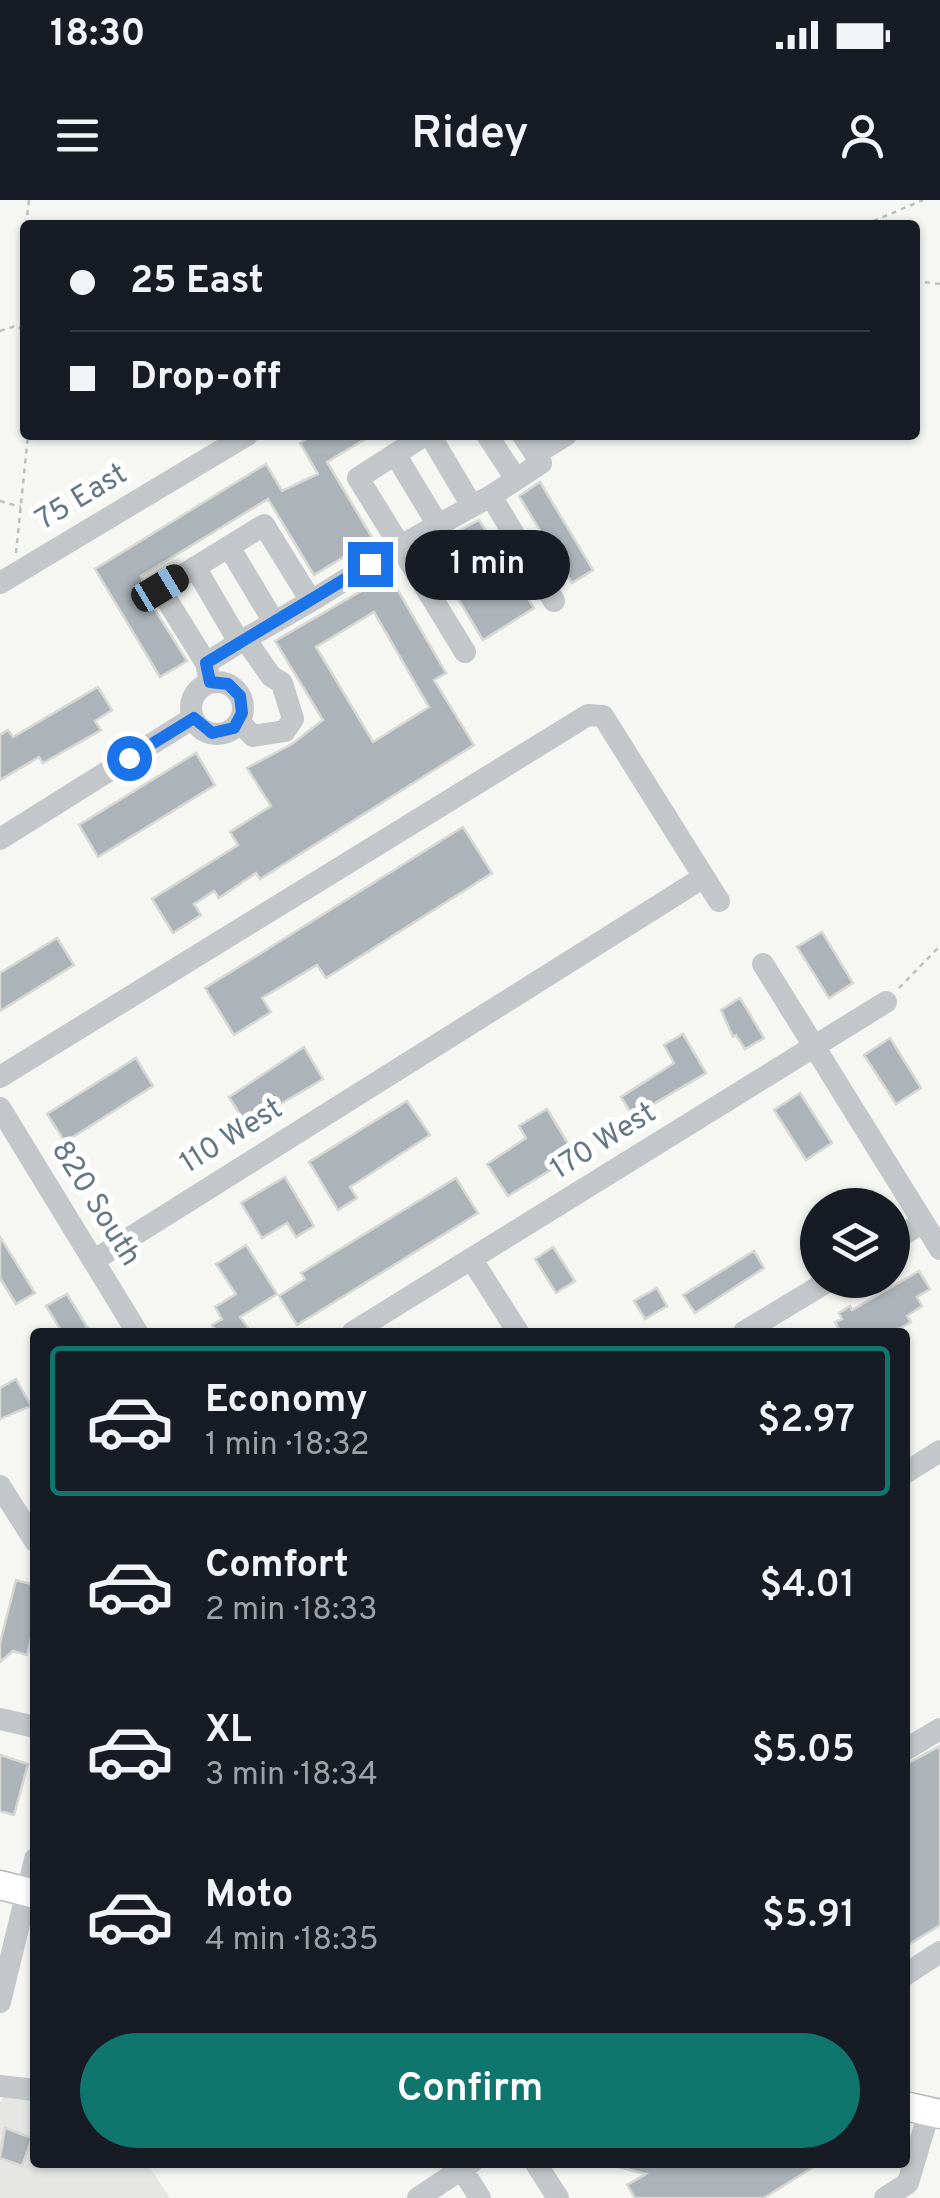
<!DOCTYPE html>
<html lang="en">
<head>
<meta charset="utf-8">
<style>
  :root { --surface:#171b24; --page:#242831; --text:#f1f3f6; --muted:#9ea1a6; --line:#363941; --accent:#0f766e }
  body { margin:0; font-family:Overpass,sans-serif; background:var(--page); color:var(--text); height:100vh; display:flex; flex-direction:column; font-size:38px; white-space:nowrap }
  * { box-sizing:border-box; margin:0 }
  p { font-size:32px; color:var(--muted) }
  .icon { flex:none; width:55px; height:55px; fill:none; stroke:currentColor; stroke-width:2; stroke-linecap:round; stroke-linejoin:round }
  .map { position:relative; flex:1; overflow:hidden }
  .panel { position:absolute; left:30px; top:1128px; width:880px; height:840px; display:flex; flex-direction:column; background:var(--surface); border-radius:10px; box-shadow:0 2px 8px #0004 }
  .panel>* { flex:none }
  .hud { position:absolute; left:20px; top:20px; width:900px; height:220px; border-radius:10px; box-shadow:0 2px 8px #0004; display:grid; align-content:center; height:220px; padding:0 50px; background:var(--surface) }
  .fabs { position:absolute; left:800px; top:988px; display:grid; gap:20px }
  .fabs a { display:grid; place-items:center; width:110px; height:110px; border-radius:50%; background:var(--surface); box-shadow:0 2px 8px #0004; font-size:50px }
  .end { position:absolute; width:45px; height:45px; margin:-22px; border:12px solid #1a73e8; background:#fff; box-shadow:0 0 0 5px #fff }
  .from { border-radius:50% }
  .bubble { position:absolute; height:70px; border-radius:35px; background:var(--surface); box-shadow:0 2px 8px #0004; font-size:32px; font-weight:600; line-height:70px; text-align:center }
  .car { position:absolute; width:30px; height:60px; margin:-30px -15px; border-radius:12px; box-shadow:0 0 8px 2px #0007; background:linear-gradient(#222 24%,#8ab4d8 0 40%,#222 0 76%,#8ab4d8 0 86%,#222 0) }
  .hud b { display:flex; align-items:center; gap:35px; height:95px; font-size:38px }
  .hud b+b { border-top:2px solid var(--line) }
  .hud i { width:25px; height:25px; background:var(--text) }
  ul { padding:18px 0 0; list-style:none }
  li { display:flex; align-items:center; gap:30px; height:150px; margin:0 20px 15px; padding:0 30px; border:5px solid transparent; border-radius:10px }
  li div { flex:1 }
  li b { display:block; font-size:38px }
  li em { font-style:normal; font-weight:600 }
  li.selected { border-color:var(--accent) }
  li>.icon { width:90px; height:90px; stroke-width:1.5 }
  .button { display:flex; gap:20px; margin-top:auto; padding:20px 50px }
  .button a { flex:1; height:115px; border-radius:60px; background:var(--accent); color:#fff; font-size:40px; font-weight:600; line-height:115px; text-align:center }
  .status { display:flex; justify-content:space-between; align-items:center; height:70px; padding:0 50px; background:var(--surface); direction:ltr }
  .status svg { height:28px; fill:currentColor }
  header { display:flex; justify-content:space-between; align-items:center; height:130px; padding:0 50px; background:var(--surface); font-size:45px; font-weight:600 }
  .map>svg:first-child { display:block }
  .built { fill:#e6e7e5 }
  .building { fill:#acb4b9; stroke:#d7d7d4; stroke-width:2.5; fill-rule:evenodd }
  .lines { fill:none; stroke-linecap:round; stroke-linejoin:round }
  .major-casing { stroke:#b4b9bc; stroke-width:31 }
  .path { stroke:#bcbfc1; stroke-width:2.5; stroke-dasharray:5 5; stroke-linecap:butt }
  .minor { stroke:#c3c7ca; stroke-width:22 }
  .major { stroke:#fff; stroke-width:28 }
  .route { stroke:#1a73e8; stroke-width:12 }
  .labels { text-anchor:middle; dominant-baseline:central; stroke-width:10; stroke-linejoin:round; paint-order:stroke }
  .street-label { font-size:30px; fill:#637784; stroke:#fff }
</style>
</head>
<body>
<div class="status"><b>18:30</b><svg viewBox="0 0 49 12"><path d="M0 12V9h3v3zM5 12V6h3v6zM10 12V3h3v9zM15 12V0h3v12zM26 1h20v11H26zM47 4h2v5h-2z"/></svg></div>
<header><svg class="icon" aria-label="menu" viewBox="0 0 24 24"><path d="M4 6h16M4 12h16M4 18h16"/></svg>Ridey<svg class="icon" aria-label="person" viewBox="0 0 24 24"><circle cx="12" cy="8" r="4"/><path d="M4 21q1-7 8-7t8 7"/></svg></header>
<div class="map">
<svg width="940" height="1998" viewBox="0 0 940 1998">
  <rect width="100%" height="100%" fill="#f6f6f2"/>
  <!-- built -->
  <path class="built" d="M 5,1895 L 35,1898 L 35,1962 L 147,1963 L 170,1998 L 0,1998 L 0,1902 Z"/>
  <!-- building -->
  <path class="building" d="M 313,235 L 372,235 L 327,262 L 373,339 L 314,375 L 268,299 L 141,376 L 147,397 L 187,461 L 160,477 L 95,369 L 266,264 L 282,291 L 318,274 L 300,243 Z
    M 540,282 L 593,370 L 572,383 L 519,296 Z
    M 479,320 L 534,408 L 483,440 L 427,348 Z
    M 389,375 L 446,473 L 434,480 L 474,545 L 260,679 L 256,673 L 219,698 L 214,691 L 194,704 L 201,715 L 173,733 L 152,699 L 238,645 L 230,632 L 271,606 L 247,568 L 292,544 L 323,520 L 275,441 ZM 374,412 L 429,507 L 373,542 L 316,447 Z
    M 98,487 L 112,510 L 95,521 L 101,530 L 43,563 L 39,557 L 0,580 L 0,535 L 8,530 L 13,537 Z
    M 196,553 L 215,585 L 98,657 L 79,625 Z
    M 463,627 L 492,673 L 326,778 L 317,765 L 262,798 L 271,812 L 234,835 L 205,788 Z
    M 822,732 L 853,783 L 829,798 L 797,747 Z
    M 57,738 L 74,765 L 0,811 L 0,773 Z
    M 740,798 L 764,838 L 745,849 L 736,835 L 733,837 L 721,810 Z
    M 683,834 L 706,873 L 633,916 L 621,897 L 674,863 L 664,845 Z
    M 890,838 L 921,888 L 896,904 L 864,855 Z
    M 304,847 L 323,879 L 246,924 L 229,897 Z
    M 136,858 L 153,886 L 65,942 L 47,914 Z
    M 800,893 L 832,943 L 806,960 L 774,910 Z
    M 407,901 L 430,935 L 350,987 L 357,998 L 338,1010 L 309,962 Z
    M 547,909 L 575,955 L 508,996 L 487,964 L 526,938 L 519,926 Z
    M 285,977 L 314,1026 L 296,1037 L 287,1023 L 262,1038 L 241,1003 Z
    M 456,978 L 478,1013 L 297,1125 L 279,1096 L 305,1079 L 301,1073 Z
    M 0,1037 L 35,1093 L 16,1104 L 0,1078 Z
    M 246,1045 L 277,1094 L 240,1117 L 251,1132 L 217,1132 L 212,1125 L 222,1119 L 215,1107 L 236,1094 L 216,1064 Z
    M 553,1047 L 575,1081 L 556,1093 L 535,1059 Z
    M 754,1051 L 764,1068 L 695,1113 L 683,1095 Z
    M 919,1071 L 930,1089 L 917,1097 L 922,1106 L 907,1116 L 911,1122 L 893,1132 L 841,1132 L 835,1122 L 842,1119 L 839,1113 L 850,1106 L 852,1110 Z
    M 657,1088 L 667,1106 L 645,1119 L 634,1101 Z
    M 67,1094 L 90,1132 L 62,1132 L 46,1106 Z
    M 16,1179 L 31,1206 L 0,1219 L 0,1188 Z
    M 16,1380 L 35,1385 L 35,1422 L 27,1455 L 13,1451 L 0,1462 L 0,1443 Z
    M 940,1546 L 940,1725 L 905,1747 L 905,1565 Z
    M 0,1555 L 28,1564 L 14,1615 L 0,1611 Z
    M 5,1928 L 32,1938 L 22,1966 L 0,1958 Z
    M 618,1962 L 821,1962 L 764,1998 L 635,1998 L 627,1985 L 646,1974 L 618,1967 Z"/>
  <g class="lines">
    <!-- major casing -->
    <g class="major-casing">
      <path id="major" d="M 0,1685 L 35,1694
        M 905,1906 L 940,1914"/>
    </g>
    <!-- path -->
    <path class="path" d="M 26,25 L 29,0
      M 864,25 L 923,0
      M 25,30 L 25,96
      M 915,81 L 940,84
      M 0,131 L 15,126 L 25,130
      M 0,301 L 21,307
      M 16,353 L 28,235
      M 899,788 L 940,746"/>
    <!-- minor -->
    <path class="minor" d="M 425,235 L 358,278 L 400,346 L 491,296
      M 430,235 L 472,306
      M 487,235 L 516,279
      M 523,235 L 541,263 L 491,296 L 554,401
      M 395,254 L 438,325
      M 535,254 L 566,235
      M 229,347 L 274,422
      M 195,367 L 239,442
      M 0,383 L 247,235
      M 311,401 L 400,346 L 465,452
      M 206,463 L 160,389 L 264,325 L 311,401 L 245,439
      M 210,482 L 206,463 L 245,439 L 271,476 L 282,483 L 293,519 L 285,531 L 253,536 L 239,522
      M191 508a26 26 0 1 1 52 0a26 26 0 1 1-52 0Z
      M 0,639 L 193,518
      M 763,764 L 940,1049
      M 0,877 L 588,515 L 603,516 L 719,701
      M 0,908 L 137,1132
      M 892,1041 L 922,1023
      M 96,1059 L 704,677
      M 472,1060 L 518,1132
      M 353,1132 L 886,802
      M 744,1132 L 830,1080
      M 905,1273 L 940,1251
      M 0,1286 L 35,1341
      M 0,1519 L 35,1527
      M 905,1550 L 940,1529
      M 905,1775 L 940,1752
      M 0,1802 L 35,1659
      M 0,1886 L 35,1890
      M 535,1962 L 558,1998
      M 462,1969 L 480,1998
      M 418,1998 L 472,1962
      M 885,1998 L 908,1983 L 929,1912"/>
    <!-- major -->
    <use href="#major" class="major"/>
  </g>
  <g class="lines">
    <!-- route -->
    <path class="route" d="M 129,558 L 194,518 L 212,533 L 234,528 L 242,513 L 240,496 L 228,484 L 210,482 L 206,463 L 370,364"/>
  </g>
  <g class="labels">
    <!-- street labels -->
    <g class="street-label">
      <text transform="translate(82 298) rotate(-31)">75 East</text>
      <text transform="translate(232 937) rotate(-32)">110 West</text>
      <text transform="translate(604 942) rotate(-32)">170 West</text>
      <text transform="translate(95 1004) rotate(58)">820 South</text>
    </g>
  </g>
</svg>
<div class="fabs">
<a><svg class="icon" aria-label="layers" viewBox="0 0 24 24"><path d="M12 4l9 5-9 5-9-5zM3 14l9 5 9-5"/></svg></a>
</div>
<i class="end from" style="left:129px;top:558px"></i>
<i class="end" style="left:370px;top:364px"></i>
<div class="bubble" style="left:405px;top:330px;width:165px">1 min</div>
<i class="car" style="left:160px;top:388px;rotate:59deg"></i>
<div class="hud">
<b><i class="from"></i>25 East</b>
<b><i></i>Drop-off</b>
</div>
<section class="panel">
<ul>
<li class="selected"><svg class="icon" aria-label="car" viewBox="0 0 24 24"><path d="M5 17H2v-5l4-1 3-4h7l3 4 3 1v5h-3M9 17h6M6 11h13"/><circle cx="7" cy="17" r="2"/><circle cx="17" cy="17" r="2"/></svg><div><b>Economy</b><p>1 min · 18:32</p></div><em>$2.97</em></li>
<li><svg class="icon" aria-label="car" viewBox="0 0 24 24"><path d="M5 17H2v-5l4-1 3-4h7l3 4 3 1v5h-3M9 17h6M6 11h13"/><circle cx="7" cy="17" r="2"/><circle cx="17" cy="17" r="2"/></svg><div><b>Comfort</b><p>2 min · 18:33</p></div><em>$4.01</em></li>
<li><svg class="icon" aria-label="car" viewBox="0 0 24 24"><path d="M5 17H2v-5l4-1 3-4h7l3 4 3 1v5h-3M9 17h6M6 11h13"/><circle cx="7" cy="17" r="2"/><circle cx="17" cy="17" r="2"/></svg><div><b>XL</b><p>3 min · 18:34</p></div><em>$5.05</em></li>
<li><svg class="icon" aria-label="car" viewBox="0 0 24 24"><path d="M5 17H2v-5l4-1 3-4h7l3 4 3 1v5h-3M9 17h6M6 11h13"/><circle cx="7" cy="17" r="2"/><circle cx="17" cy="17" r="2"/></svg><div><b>Moto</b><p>4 min · 18:35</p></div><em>$5.91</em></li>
</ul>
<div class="button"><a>Confirm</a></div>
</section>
</div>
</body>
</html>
